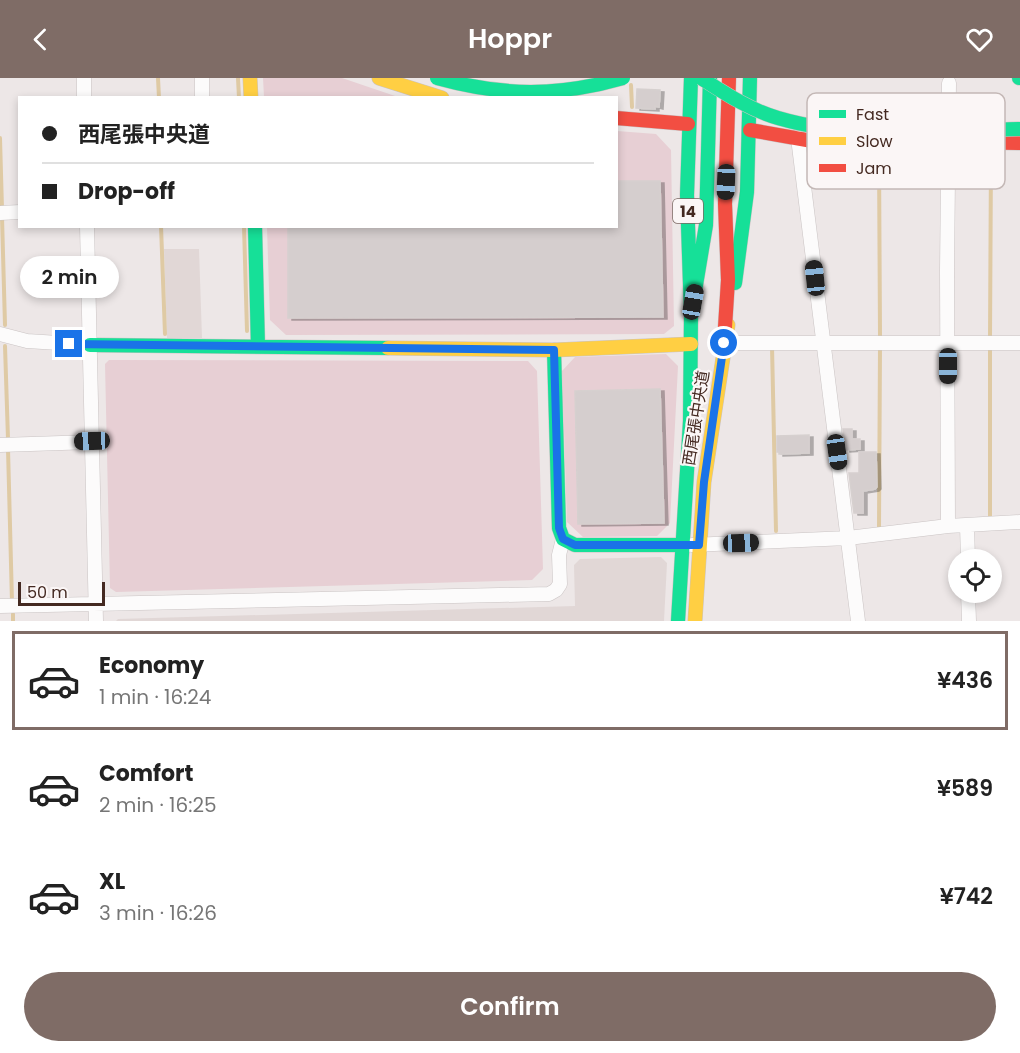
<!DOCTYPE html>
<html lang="en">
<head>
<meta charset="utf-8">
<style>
  :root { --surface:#fff; --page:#f2f2f2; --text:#222; --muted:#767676; --line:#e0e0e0; --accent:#7f6c66 }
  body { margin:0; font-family:Poppins,"Noto Sans JP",sans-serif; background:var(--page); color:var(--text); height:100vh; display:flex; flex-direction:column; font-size:22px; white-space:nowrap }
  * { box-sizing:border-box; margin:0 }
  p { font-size:20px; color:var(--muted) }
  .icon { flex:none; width:33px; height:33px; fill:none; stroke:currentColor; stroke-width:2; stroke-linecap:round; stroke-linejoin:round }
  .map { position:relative; height:543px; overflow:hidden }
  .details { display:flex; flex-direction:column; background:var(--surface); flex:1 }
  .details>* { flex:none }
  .banner { position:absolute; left:18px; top:18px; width:600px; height:132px; border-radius:0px; box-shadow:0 3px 9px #0003; display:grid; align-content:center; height:132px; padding:0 24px; background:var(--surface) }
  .fabs { position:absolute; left:948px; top:471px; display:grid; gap:12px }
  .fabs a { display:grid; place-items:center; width:54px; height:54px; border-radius:50%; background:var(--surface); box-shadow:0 3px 9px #0003; font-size:30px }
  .scale { position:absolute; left:18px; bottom:15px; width:87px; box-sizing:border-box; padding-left:6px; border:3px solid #442921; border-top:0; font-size:16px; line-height:21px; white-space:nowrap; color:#442921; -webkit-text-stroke:4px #fbf6f6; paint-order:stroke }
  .end { position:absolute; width:27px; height:27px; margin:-14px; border:8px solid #1a73e8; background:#fff; box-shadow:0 0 0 3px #fff }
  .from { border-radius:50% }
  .bubble { position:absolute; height:42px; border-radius:21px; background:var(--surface); box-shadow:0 3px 9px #0003; font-size:20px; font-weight:600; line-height:42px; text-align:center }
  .car { position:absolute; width:18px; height:36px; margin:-18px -9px; border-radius:8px; box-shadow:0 0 4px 2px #0007; background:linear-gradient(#222 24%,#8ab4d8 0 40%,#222 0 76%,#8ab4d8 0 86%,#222 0) }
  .banner b { display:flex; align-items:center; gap:21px; height:57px; font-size:22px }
  .banner b+b { border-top:2px solid var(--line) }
  .banner i { width:15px; height:15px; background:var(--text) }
  ul { padding:10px 0 0; list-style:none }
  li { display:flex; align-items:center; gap:18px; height:99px; margin:0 12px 9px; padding:0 12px; border:3px solid transparent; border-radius:0px }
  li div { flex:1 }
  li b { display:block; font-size:22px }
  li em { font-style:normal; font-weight:600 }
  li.active { border-color:var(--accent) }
  li>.icon { width:54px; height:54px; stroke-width:1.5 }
  .button { display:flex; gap:12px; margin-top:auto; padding:12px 24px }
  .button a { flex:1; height:69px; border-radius:36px; background:var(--accent); color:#fff; font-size:24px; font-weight:600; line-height:69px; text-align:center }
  header { display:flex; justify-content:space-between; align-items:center; height:78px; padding:0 24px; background:var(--accent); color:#fff; font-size:27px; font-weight:600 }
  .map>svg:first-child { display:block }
  .built { fill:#e1d7d6 }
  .green { fill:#e7cfd4 }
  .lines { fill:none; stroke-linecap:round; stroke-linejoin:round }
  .stream { stroke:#dfcaa4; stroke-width:4 }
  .building { fill:#d5cece; stroke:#d6d0cf; stroke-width:1.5; filter:url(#shadow) }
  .street-casing { stroke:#cac4c4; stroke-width:15 }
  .fast-casing { stroke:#cac3c3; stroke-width:15 }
  .slow-casing { stroke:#cac3c3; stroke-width:15 }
  .jam-casing { stroke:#cac3c3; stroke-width:15 }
  .street { stroke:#fcfbfb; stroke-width:14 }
  .fast { stroke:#16e098; stroke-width:14 }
  .slow { stroke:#ffcf43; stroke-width:14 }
  .jam { stroke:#f24e42; stroke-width:14 }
  .fast-bridge-casing { stroke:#ccc3c1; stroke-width:15; stroke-linecap:butt }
  .fast-bridge { stroke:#16e098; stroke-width:14 }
  .route { stroke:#1a73e8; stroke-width:8 }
  .labels { text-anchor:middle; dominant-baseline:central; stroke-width:4.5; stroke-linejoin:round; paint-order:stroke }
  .shield { fill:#fbf6f6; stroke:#7b6661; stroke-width:1.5 }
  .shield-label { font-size:15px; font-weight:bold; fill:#442921 }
  .street-label { font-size:16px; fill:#442921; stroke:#fbf6f6 }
  .key { fill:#fbf6f6; stroke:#c4b8b6; stroke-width:1.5 }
  .key-label { font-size:16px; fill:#442921 }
</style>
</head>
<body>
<header><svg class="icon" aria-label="back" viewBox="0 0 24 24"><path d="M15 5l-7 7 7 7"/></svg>Hoppr<svg class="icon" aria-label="heart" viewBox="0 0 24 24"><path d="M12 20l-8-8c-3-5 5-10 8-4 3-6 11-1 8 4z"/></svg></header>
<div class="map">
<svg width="1020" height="543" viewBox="0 0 1020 543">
  <defs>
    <filter id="shadow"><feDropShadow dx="4" dy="2" stdDeviation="0" flood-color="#0004"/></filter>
  </defs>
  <rect width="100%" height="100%" fill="#ede7e7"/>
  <!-- built -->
  <path class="built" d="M 164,171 L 199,171 L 202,260 L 167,260 Z
    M 661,479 L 667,485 L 664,543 L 116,543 L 118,541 L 575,528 L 574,487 L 580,481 Z"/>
  <!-- green -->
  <path class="green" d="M 263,0 L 342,0 L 398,19 L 264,19 Z
    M 617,53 L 656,56 L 671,72 L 674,248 L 664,256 L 286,257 L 270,242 L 267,149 L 616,148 Z
    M 666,276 L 678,288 L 670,445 L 657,458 L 583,459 L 567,444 L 562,293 L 575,279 Z
    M 109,282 L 528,283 L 537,293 L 543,491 L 532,502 L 116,514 L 110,510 L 105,286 Z"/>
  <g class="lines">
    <!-- stream -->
    <path class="stream" d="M 158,0 L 159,20
      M 238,0 L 239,20
      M 631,7 L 632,29
      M 0,60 L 2,131
      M 879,76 L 880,258
      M 2,139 L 5,247
      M 161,148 L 165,256
      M 244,148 L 247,253
      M 990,261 L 991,75
      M 5,268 L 8,361
      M 772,268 L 776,453
      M 8,371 L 12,524
      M 990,440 L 990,269
      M 879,450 L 880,268
      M 13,536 L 13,543"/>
  </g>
  <!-- building -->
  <path class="building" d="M 637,11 L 660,12 L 659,29 L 655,28 L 655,31 L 636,30 Z
    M 616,103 L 660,103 L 663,239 L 288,240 L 288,148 L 616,148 Z
    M 660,311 L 664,445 L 578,446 L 575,313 Z
    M 843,351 L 852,351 L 852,361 L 860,361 L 860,371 L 846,372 Z
    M 809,357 L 809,375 L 779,376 L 779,374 L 777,374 L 777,358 Z
    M 859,374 L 876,374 L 877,409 L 875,411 L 863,413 L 863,435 L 854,435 L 849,395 L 859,395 Z"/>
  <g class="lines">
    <!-- street casing -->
    <g class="street-casing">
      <path id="street" d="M 84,0 L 84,20
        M 202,0 L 202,20
        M 798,60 L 858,543
        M 0,135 L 20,134
        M 87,148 L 96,543
        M 0,256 L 27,263 L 90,267
        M 724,265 L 1020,265
        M 0,367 L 92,364
        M 967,447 L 968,482
        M 948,448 L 947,193 L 949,5
        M 692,467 L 848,460 L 948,448 L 1020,444
        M 968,514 L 969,543
        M 0,528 L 549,516 L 556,512 L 560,506 L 559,477 L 563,461"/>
    </g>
    <!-- fast casing -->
    <g class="fast-casing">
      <path id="fast" d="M 1019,0 L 1020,0
        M 255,148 L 258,269
        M 735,205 L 747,114 L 750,0
        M 691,237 L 706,147 L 710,0
        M 90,267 L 388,270
        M 554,272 L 559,450 L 563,461 L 575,467 L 681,467
        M 678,543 L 690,343 L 691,237 L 687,117 L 691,0"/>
    </g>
    <!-- slow casing -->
    <g class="slow-casing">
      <path id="slow" d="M 250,0 L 251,20
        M 379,0 L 442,20
        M 388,270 L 554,272 L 691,266
        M 695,543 L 704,404 L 728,247"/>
    </g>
    <!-- jam casing -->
    <g class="jam-casing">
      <path id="jam" d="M 616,40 L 688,46
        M 750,52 L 829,66 L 888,66
        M 966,64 L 1020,65
        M 724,265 L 728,202 L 725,126 L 729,0"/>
    </g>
    <!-- street -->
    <use href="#street" class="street"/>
    <!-- fast -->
    <use href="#fast" class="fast"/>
    <!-- slow -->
    <use href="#slow" class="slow"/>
    <!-- jam -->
    <use href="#jam" class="jam"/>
    <!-- fast-bridge casing -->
    <g class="fast-bridge-casing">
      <path id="fast-bridge" d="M 437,0 C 502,18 558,19 623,0
        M 701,0 C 726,16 750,32 778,40 C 856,63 940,53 1020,51"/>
    </g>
    <!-- fast-bridge -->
    <use href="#fast-bridge" class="fast-bridge"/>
  </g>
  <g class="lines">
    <!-- route -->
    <path class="route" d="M 69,266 L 554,272 L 559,450 L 563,461 L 575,467 L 699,467 L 704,404 L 724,265"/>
  </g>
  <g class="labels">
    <!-- shield labels -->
    <rect class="shield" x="673" y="121" width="30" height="24" rx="4.5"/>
    <g class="shield-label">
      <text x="688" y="133">14</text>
    </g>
    <!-- street labels -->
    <g class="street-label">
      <text transform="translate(696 340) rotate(-81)">西尾張中央道</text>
    </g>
  </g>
  <!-- legend -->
  <rect x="807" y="15" width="198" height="96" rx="9" class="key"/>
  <rect x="819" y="32" width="27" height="8" fill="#16e098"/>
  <rect x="819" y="59" width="27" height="8" fill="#ffcf43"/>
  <rect x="819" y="86" width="27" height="8" fill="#f24e42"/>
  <g class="key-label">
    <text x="856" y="42">Fast</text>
    <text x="856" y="69">Slow</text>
    <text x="856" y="96">Jam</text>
  </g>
</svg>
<div class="fabs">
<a><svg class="icon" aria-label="locate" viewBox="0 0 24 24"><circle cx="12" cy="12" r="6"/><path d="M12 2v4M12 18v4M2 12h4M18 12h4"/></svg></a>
</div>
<div class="scale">50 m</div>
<i class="end from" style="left:724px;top:265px"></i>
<i class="end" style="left:69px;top:266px"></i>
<div class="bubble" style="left:20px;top:178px;width:99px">2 min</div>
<i class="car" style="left:726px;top:104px;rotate:182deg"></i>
<i class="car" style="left:815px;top:200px;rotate:354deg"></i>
<i class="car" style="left:693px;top:224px;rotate:10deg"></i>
<i class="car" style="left:948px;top:288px;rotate:180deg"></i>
<i class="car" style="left:92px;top:363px;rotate:268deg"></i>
<i class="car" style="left:837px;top:374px;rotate:172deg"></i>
<i class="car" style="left:741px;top:465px;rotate:88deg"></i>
<div class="banner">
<b><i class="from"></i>西尾張中央道</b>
<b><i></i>Drop-off</b>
</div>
</div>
<section class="details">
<ul>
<li class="active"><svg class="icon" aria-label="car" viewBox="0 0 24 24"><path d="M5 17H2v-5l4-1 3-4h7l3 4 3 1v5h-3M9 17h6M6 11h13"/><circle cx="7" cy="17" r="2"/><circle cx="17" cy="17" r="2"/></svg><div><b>Economy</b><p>1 min · 16:24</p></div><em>¥436</em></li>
<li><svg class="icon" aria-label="car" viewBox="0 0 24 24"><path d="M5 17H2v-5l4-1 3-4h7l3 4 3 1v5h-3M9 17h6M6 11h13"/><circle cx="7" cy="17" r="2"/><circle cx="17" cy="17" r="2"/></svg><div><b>Comfort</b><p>2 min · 16:25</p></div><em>¥589</em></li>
<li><svg class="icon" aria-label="car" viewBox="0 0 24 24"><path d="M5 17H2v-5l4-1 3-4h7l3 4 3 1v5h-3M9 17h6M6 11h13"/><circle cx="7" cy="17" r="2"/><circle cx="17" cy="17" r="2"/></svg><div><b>XL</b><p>3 min · 16:26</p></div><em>¥742</em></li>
</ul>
<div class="button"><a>Confirm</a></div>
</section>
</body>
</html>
